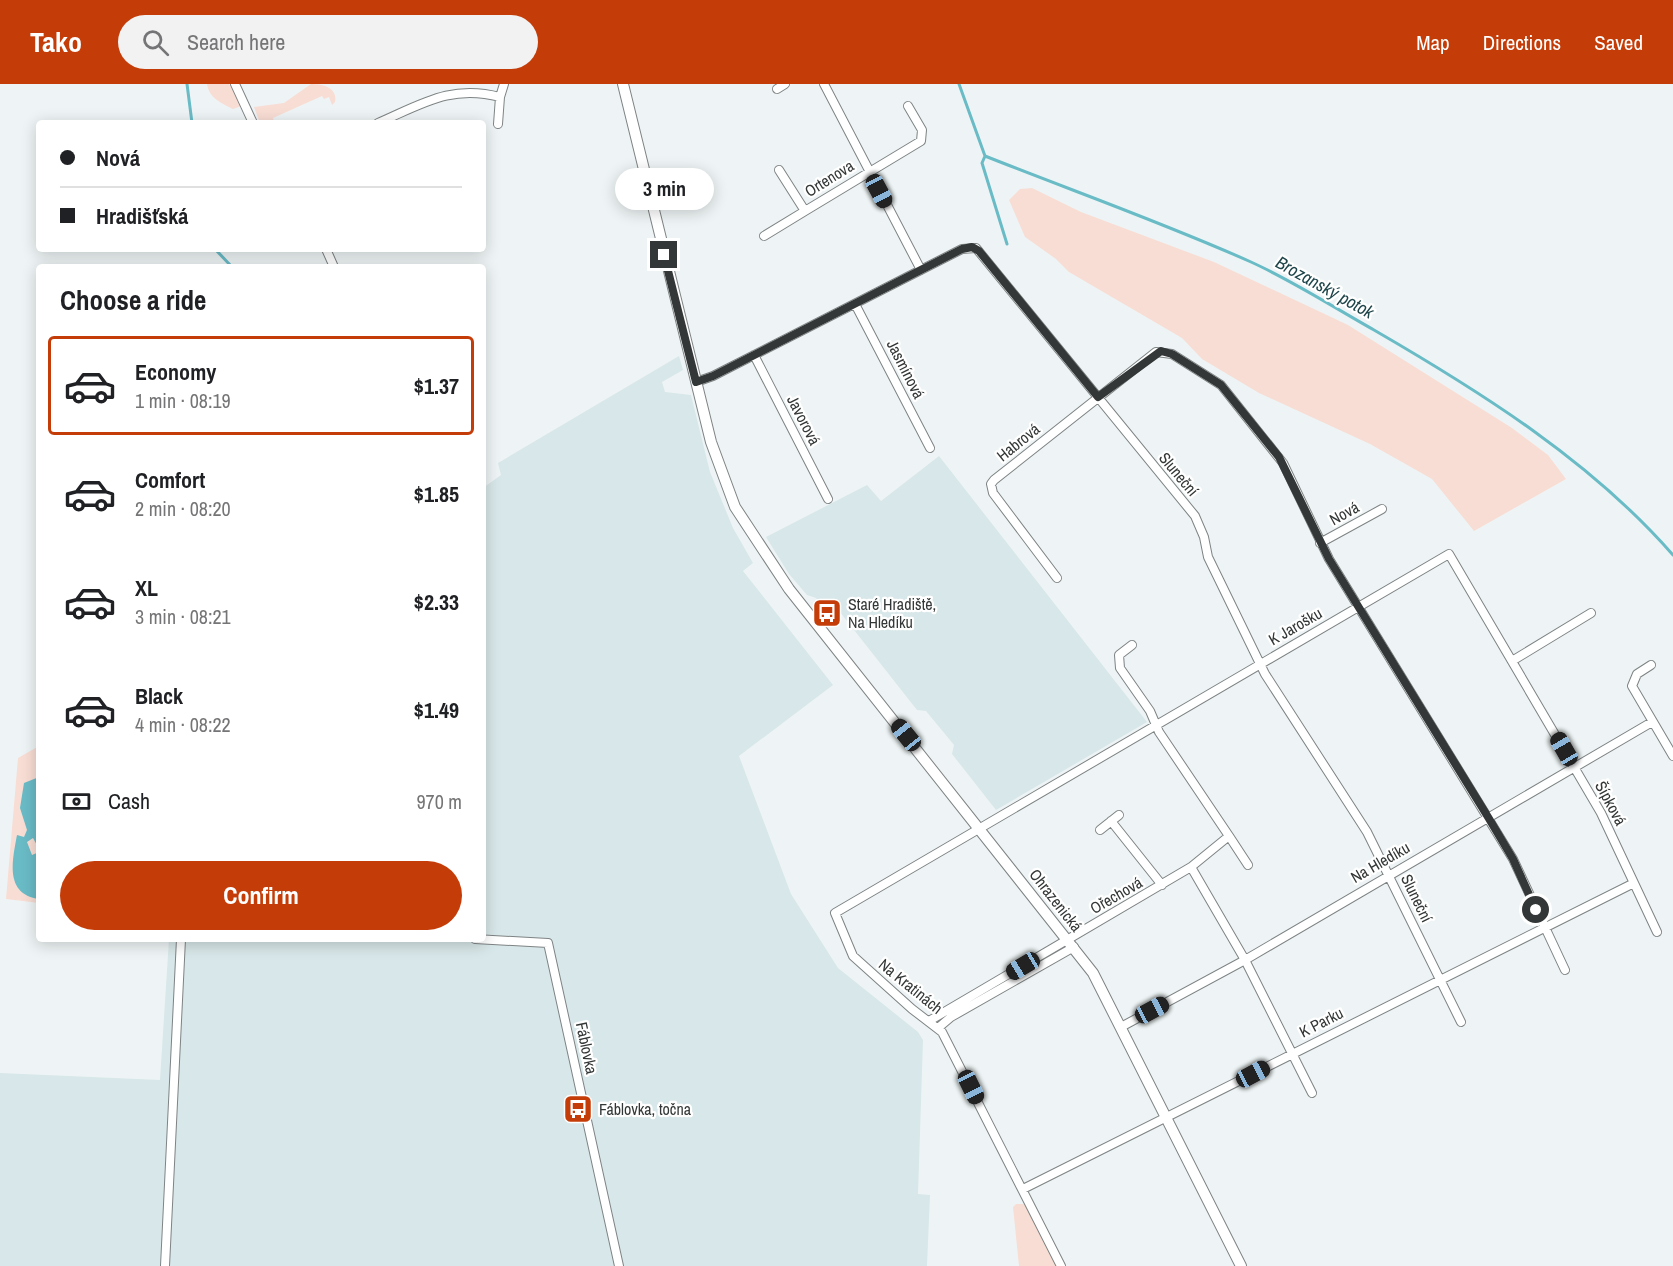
<!DOCTYPE html>
<html lang="en">
<head>
<meta charset="utf-8">
<style>
  :root { --surface:#fff; --page:#f2f2f2; --text:#202124; --muted:#757577; --line:#e0e0e0; --accent:#c43d09 }
  body { margin:0; font-family:"Archivo Narrow",sans-serif; background:var(--page); color:var(--text); height:100vh; display:flex; flex-direction:column; font-size:22px; white-space:nowrap }
  * { box-sizing:border-box; margin:0 }
  p { font-size:20px; color:var(--muted) }
  .icon { flex:none; width:33px; height:33px; fill:none; stroke:currentColor; stroke-width:2; stroke-linecap:round; stroke-linejoin:round }
  .map { position:relative; flex:1; overflow:hidden }
  .details { position:absolute; left:36px; top:180px; width:450px; height:678px; display:flex; flex-direction:column; background:var(--surface); border-radius:6px; box-shadow:0 3px 15px #0003 }
  .details>* { flex:none }
  .banner { position:absolute; left:36px; top:36px; width:450px; height:132px; border-radius:6px; box-shadow:0 3px 15px #0003; display:grid; align-content:center; height:132px; padding:0 24px; background:var(--surface) }
  .end { position:absolute; width:27px; height:27px; margin:-14px; border:8px solid #343737; background:#fff; box-shadow:0 0 0 3px #fff }
  .from { border-radius:50% }
  .bubble { position:absolute; height:42px; border-radius:21px; background:var(--surface); box-shadow:0 3px 15px #0003; font-size:20px; font-weight:700; line-height:42px; text-align:center }
  .car { position:absolute; width:18px; height:36px; margin:-18px -9px; border-radius:8px; box-shadow:0 0 4px 2px #0007; background:linear-gradient(#222 24%,#8ab4d8 0 40%,#222 0 76%,#8ab4d8 0 86%,#222 0) }
  .banner b { display:flex; align-items:center; gap:21px; height:57px; font-size:22px }
  .banner b+b { border-top:2px solid var(--line) }
  .banner i { width:15px; height:15px; background:var(--text) }
  ul { padding:0; list-style:none }
  li { display:flex; align-items:center; gap:18px; height:99px; margin:0 12px 9px; padding:0 12px; border:3px solid transparent; border-radius:6px }
  li div { flex:1 }
  li b { display:block; font-size:22px }
  li em { font-style:normal; font-weight:700 }
  li.selected { border-color:var(--accent) }
  li>.icon { width:54px; height:54px; stroke-width:1.5 }
  h2 { padding:0 24px; font-size:27px; line-height:72px }
  .pay { display:flex; align-items:center; gap:15px; height:66px; padding:0 24px; font-size:22px }
  .pay p { margin-inline-start:auto }
  .action { display:flex; gap:12px; margin-top:auto; padding:12px 24px }
  .action a { flex:1; height:69px; border-radius:36px; background:var(--accent); color:#fff; font-size:24px; font-weight:700; line-height:69px; text-align:center }
  header { display:flex; align-items:center; gap:36px; box-sizing:border-box; height:84px; padding:0 30px; background:var(--accent); color:#fff }
  header strong { font-size:28px }
  nav { display:flex; gap:33px; margin-inline-start:auto; font-size:21px }
  .search { width:420px; height:54px; background:var(--page); display:flex; align-items:center; gap:15px; box-sizing:border-box; padding:0 21px; border-radius:33px; color:var(--muted); font-size:22px }
  .map>svg:first-child { display:block }
  .built { fill:#d8e7e9 }
  .green { fill:#f8ddd4 }
  .water { fill:#69bbc6 }
  .lines { fill:none; stroke-linecap:round; stroke-linejoin:round }
  .stream { stroke:#69bbc6; stroke-width:3 }
  .minor-casing { stroke:#7e8384; stroke-width:10 }
  .tertiary-casing { stroke:#7e8384; stroke-width:12 }
  .minor { stroke:#fff; stroke-width:8 }
  .tertiary { stroke:#fff; stroke-width:10 }
  .route { stroke:#343737; stroke-width:8 }
  .labels { text-anchor:middle; dominant-baseline:central; stroke-width:4.5; stroke-linejoin:round; paint-order:stroke }
  .street-label { font-size:16px; fill:#343737; stroke:#fff }
  .poi-label { font-size:16px; fill:#343737; stroke:#fff; text-anchor:start }
  .water-label { font-size:18px; font-style:italic; fill:#1e454a; stroke:#fff }
</style>
</head>
<body>
<header>
<strong>Tako</strong>
<div class="search"><svg class="icon" aria-label="search" viewBox="0 0 24 24"><circle cx="10" cy="10" r="6"/><path d="M15 15l6 6"/></svg>Search here</div>
<nav><a>Map</a><a>Directions</a><a>Saved</a></nav>
</header>
<div class="map">
<svg width="1673" height="1182" viewBox="0 0 1673 1182">
  <rect width="100%" height="100%" fill="#eef4f5"/>
  <!-- built -->
  <path class="built" d="M 679,272 L 683,286 L 662,298 L 665,308 L 691,311 L 710,388 L 733,444 L 753,479 L 743,487 L 833,601 L 739,672 L 791,810 L 838,884 L 918,948 L 923,956 L 918,1110 L 930,1111 L 927,1182 L 0,1182 L 0,989 L 160,996 L 169,855 L 483,855 L 483,404 L 501,391 L 498,379 Z
    M 939,372 L 1147,638 L 996,726 L 952,670 L 954,661 L 926,627 L 917,626 L 832,518 L 823,524 L 816,514 L 807,511 L 789,490 L 766,453 L 867,401 L 881,417 Z"/>
  <!-- green -->
  <path class="green" d="M 207,0 L 229,0 L 242,22 L 233,25 C 221,19 209,14 207,0 Z
    M 311,0 C 322,0 338,3 335,18 L 332,21 L 329,13 L 324,15 L 322,12 L 273,34 L 274,37 L 260,39 L 254,23 L 284,19 Z
    M 1032,104 L 1081,128 L 1214,178 L 1348,241 L 1512,344 L 1548,371 L 1566,395 L 1474,447 L 1432,395 L 1370,360 L 1259,309 L 1202,275 L 1182,254 L 1069,188 L 1056,175 L 1025,153 L 1009,116 L 1020,105 Z
    M 39,662 L 39,819 L 6,815 L 18,674 Z
    M 1016,1120 L 1025,1120 L 1056,1182 L 1019,1182 L 1013,1123 Z"/>
  <!-- water -->
  <path class="water" d="M 39,693 L 39,765 L 33,754 L 27,758 L 32,771 L 39,768 L 39,815 C 5,810 12,778 17,751 L 24,753 L 27,746 L 20,724 L 24,699 Z"/>
  <g class="lines">
    <!-- stream -->
    <path class="stream" d="M 187,0 L 192,39
      M 959,0 L 985,72 C 1073,107 1164,139 1251,178 C 1293,197 1333,223 1374,246 C 1481,308 1591,377 1673,471
      M 985,72 L 982,79 L 1007,160
      M 215,165 L 232,183"/>
    <!-- minor casing -->
    <g class="minor-casing">
      <path id="minor" d="M 235,0 L 253,39
        M 824,0 L 921,186
        M 777,5 L 785,0
        M 500,13 L 504,0
        M 378,39 C 422,20 451,0 500,13 L 498,40
        M 805,127 L 921,57 L 922,46 L 908,22
        M 764,152 L 805,127 L 779,86
        M 326,165 L 334,183
        M 855,220 L 930,364
        M 754,271 L 828,415
        M 696,298 L 713,292 L 962,165 L 976,164 L 1195,432 L 1204,453 L 1208,473 L 1265,590 L 1367,748 L 1461,938
        M 1320,459 L 1382,425
        M 1057,494 L 993,409 L 991,400 L 994,396 L 1156,268 L 1172,270 L 1221,301 L 1283,379 L 1329,475 L 1513,775 L 1565,886
        M 1132,561 L 1119,571 L 1120,584 L 1150,627 L 1159,648 L 1229,752 L 1191,783 L 1245,876 L 1312,1009
        M 1512,577 L 1591,529
        M 1651,581 L 1637,590 L 1632,602 L 1673,672
        M 1111,737 L 1162,801
        M 1100,746 L 1119,731
        M 1229,752 L 1248,781
        M 475,855 L 548,859 L 619,1182
        M 929,937 L 1191,783
        M 1121,943 L 1245,876 L 1652,638
        M 938,944 L 951,933 L 1074,863
        M 1023,1105 L 1634,799
        M 165,1182 L 181,855
        M 1061,1182 L 942,948 L 912,925 L 853,872 L 835,829 L 1449,470 L 1601,729 L 1657,848"/>
    </g>
    <!-- tertiary casing -->
    <g class="tertiary-casing">
      <path id="tertiary" d="M 623,0 L 711,358 L 735,423 L 789,505 L 1093,889 L 1241,1182"/>
    </g>
    <!-- minor -->
    <use href="#minor" class="minor"/>
    <!-- tertiary -->
    <use href="#tertiary" class="tertiary"/>
  </g>
  <g class="lines">
    <!-- route -->
    <path class="route" d="M 664,171 L 696,298 L 713,292 L 962,165 L 972,163 L 979,167 L 1098,313 L 1161,267 L 1172,270 L 1221,301 L 1279,373 L 1329,475 L 1488,733 L 1513,775 L 1536,826"/>
  </g>
  <!-- icons -->
  <defs>
    <g id="bus-square" transform="scale(1.5)"><rect x="-9" y="-9" width="18" height="18" rx="4" fill="#c43d09" stroke="#fff"/><path d="M-5-6H5V4H4V6H2V4H-2V6H-4V4H-5ZM-3.5-4V0h7V-4ZM-3.5 1.2v1.5H-2V1.2ZM2 1.2v1.5H3.5V1.2Z" fill="#fff"/></g>
  </defs>
  <g fill-rule="evenodd">
    <use href="#bus-square" x="827" y="529"/>
    <use href="#bus-square" x="578" y="1025"/>
  </g>
  <g class="labels">
    <!-- street labels -->
    <g class="street-label">
      <text transform="translate(829 94) rotate(-32)">Ortenova</text>
      <text transform="translate(906 285) rotate(63)">Jasmínová</text>
      <text transform="translate(804 336) rotate(63)">Javorová</text>
      <text transform="translate(1018 358) rotate(-39)">Habrová</text>
      <text transform="translate(1179 390) rotate(50)">Sluneční</text>
      <text transform="translate(1344 429) rotate(-29)">Nová</text>
      <text transform="translate(1295 542) rotate(-30)">K Jarošku</text>
      <text transform="translate(1611 719) rotate(62)">Šípková</text>
      <text transform="translate(1380 778) rotate(-30)">Na Hledíku</text>
      <text transform="translate(1116 811) rotate(-30)">Ořechová</text>
      <text transform="translate(1417 814) rotate(64)">Sluneční</text>
      <text transform="translate(1056 816) rotate(52)">Ohrazenická</text>
      <text transform="translate(911 902) rotate(39)">Na Kratinách</text>
      <text transform="translate(1321 938) rotate(-27)">K Parku</text>
      <text transform="translate(587 964) rotate(78)">Fáblovka</text>
    </g>
    <!-- poi labels -->
    <g class="poi-label">
      <text x="848" y="520">Staré Hradiště,<tspan x="848" dy="18">Na Hledíku</tspan></text>
      <text x="599" y="1025">Fáblovka, točna</text>
    </g>
    <!-- water labels -->
    <g class="water-label">
      <text transform="translate(1325 203) rotate(29)">Brozanský potok</text>
    </g>
  </g>
</svg>
<i class="end from" style="left:1536px;top:826px"></i>
<i class="end" style="left:664px;top:171px"></i>
<div class="bubble" style="left:615px;top:84px;width:99px">3 min</div>
<i class="car" style="left:879px;top:107px;rotate:152deg"></i>
<i class="car" style="left:906px;top:651px;rotate:321deg"></i>
<i class="car" style="left:1564px;top:665px;rotate:330deg"></i>
<i class="car" style="left:1023px;top:882px;rotate:239deg"></i>
<i class="car" style="left:1152px;top:926px;rotate:62deg"></i>
<i class="car" style="left:1253px;top:990px;rotate:62deg"></i>
<i class="car" style="left:971px;top:1003px;rotate:154deg"></i>
<div class="banner">
<b><i class="from"></i>Nová</b>
<b><i></i>Hradišťská</b>
</div>
<section class="details">
<h2>Choose a ride</h2>
<ul>
<li class="selected"><svg class="icon" aria-label="car" viewBox="0 0 24 24"><path d="M5 17H2v-5l4-1 3-4h7l3 4 3 1v5h-3M9 17h6M6 11h13"/><circle cx="7" cy="17" r="2"/><circle cx="17" cy="17" r="2"/></svg><div><b>Economy</b><p>1 min · 08:19</p></div><em>$1.37</em></li>
<li><svg class="icon" aria-label="car" viewBox="0 0 24 24"><path d="M5 17H2v-5l4-1 3-4h7l3 4 3 1v5h-3M9 17h6M6 11h13"/><circle cx="7" cy="17" r="2"/><circle cx="17" cy="17" r="2"/></svg><div><b>Comfort</b><p>2 min · 08:20</p></div><em>$1.85</em></li>
<li><svg class="icon" aria-label="car" viewBox="0 0 24 24"><path d="M5 17H2v-5l4-1 3-4h7l3 4 3 1v5h-3M9 17h6M6 11h13"/><circle cx="7" cy="17" r="2"/><circle cx="17" cy="17" r="2"/></svg><div><b>XL</b><p>3 min · 08:21</p></div><em>$2.33</em></li>
<li><svg class="icon" aria-label="car" viewBox="0 0 24 24"><path d="M5 17H2v-5l4-1 3-4h7l3 4 3 1v5h-3M9 17h6M6 11h13"/><circle cx="7" cy="17" r="2"/><circle cx="17" cy="17" r="2"/></svg><div><b>Black</b><p>4 min · 08:22</p></div><em>$1.49</em></li>
</ul>
<div class="pay"><svg class="icon" aria-label="cash" viewBox="0 0 24 24"><path d="M3 7h18v10H3z"/><circle cx="12" cy="12" r="2"/></svg>Cash<p>970 m</p></div>
<div class="action"><a>Confirm</a></div>
</section>
</div>
</body>
</html>
